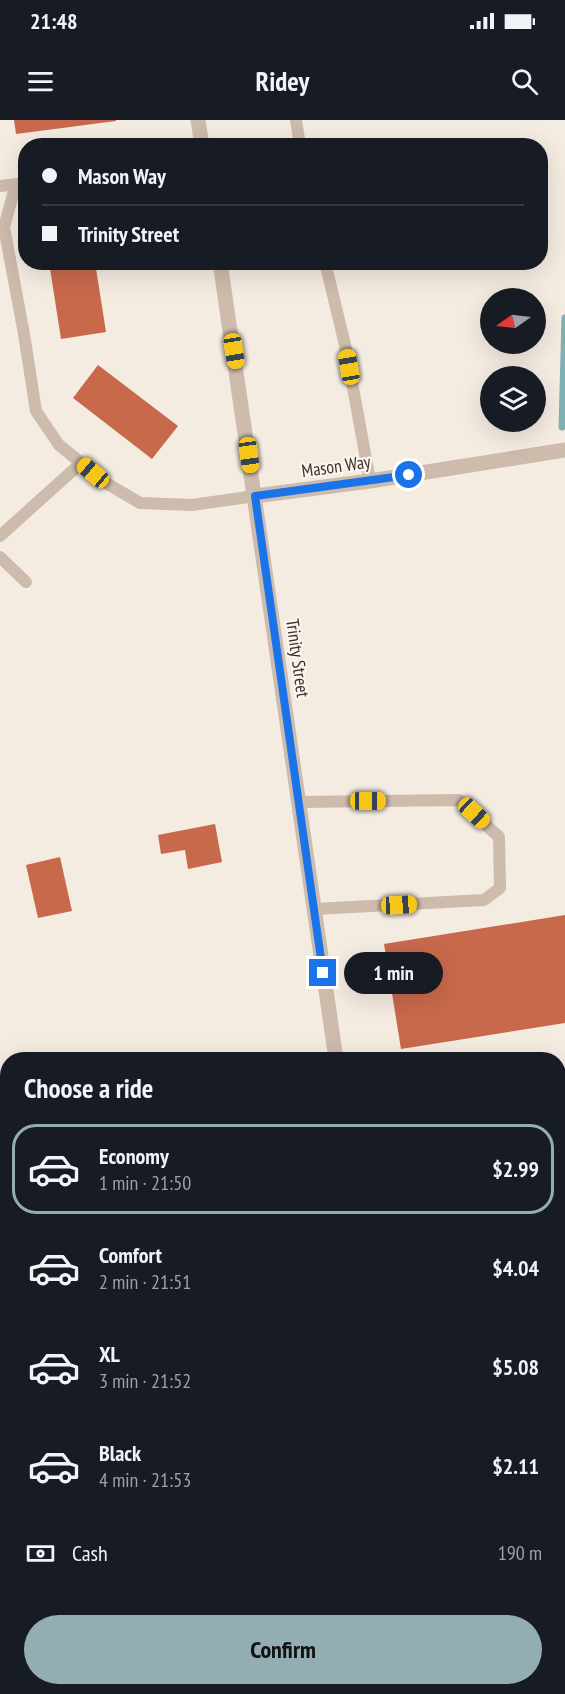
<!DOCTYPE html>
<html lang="en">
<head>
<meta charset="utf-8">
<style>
  :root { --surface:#171b24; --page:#242831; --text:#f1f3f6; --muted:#9ea1a6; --line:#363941; --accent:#92aeb2 }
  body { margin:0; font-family:"PT Sans Narrow",sans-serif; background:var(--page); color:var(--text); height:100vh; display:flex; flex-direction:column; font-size:22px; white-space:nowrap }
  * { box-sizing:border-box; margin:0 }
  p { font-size:20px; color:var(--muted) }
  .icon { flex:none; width:33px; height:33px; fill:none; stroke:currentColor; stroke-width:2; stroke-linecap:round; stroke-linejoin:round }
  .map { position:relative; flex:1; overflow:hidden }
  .side { position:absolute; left:0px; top:932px; width:566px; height:644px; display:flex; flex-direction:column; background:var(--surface); border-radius:24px 24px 0 0; box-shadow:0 6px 24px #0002 }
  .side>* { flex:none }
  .banner { position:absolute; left:18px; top:18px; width:530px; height:132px; border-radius:24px; box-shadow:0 6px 24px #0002; display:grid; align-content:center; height:132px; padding:0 24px; background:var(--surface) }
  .needle { width:39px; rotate:256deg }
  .controls { position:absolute; left:480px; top:168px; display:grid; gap:12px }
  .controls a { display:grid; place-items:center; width:66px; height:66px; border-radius:50%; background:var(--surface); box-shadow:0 6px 24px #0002; font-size:30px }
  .end { position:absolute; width:27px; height:27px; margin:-14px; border:8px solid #1a73e8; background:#fff; box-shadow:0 0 0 3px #fff }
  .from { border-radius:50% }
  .bubble { position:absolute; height:42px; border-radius:21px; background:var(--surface); box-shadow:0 6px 24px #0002; font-size:20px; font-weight:700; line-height:42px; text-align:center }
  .car { position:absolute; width:18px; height:36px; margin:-18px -9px; border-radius:8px; box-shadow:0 0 4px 2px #0007; background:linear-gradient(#f5c518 24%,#345 0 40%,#f5c518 0 76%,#345 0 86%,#f5c518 0) }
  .banner b { display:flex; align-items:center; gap:21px; height:57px; font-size:22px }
  .banner b+b { border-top:2px solid var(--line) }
  .banner i { width:15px; height:15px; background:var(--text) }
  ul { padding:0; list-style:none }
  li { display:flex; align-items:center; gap:18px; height:90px; margin:0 12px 9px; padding:0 12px; border:3px solid transparent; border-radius:24px }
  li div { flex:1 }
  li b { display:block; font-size:22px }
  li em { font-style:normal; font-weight:700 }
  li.selected { border-color:var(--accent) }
  li>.icon { width:54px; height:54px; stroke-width:1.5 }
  h2 { padding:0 24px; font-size:27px; line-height:72px }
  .pay { display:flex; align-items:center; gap:15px; height:66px; padding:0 24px; font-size:22px }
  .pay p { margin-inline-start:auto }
  .action { display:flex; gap:12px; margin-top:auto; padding:12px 24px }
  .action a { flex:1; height:69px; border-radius:36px; background:var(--accent); color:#111; font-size:24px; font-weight:700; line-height:69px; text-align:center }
  .status { display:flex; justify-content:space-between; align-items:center; height:42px; padding:0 30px; background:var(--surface); direction:ltr }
  .status svg { height:16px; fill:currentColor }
  header { display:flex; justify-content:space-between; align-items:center; height:78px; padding:0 24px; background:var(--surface); font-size:27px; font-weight:700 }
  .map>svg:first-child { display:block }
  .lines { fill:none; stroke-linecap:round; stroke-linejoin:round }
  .stream { stroke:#7fb0b2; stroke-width:7 }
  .building { fill:#c8694b }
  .service { stroke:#cdbbac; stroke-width:12 }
  .minor { stroke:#cdbbac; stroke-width:15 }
  .tertiary { stroke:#cdbbac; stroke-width:15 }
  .route { stroke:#1a73e8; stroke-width:8 }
  .labels { text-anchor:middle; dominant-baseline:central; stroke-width:4.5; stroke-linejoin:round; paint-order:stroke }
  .street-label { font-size:18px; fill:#3b302b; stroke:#fbf5ee }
</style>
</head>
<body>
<div class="status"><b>21:48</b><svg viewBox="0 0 49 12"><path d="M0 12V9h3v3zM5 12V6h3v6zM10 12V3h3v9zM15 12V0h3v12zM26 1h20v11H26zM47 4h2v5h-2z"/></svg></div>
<header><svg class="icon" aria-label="menu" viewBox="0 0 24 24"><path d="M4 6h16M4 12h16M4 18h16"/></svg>Ridey<svg class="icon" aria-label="search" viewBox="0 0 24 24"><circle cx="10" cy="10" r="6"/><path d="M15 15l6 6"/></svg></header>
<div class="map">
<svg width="565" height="1574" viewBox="0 0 565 1574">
  <rect width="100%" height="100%" fill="#f4ebe1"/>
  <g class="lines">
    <!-- stream -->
    <path class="stream" d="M 562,307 L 565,198"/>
  </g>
  <!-- building -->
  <path class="building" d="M 14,0 L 116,0 L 116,1 L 16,14 Z
    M 49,142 L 95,142 L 106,212 L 61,219 Z
    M 98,245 L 178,306 L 152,339 L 73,278 Z
    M 215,704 L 222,742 L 188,749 L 185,730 L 161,734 L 158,715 Z
    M 60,737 L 72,791 L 38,798 L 26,745 Z
    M 565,795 L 565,903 L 401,929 L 384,824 Z
    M 565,1105 L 565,1249 L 564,1249 L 558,1215 L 558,1106 Z
    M 8,1108 L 8,1138 L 0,1139 L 0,1109 Z
    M 8,1265 L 8,1305 L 0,1307 L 0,1267 Z
    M 0,1526 L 8,1534 L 8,1568 L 37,1568 L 43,1574 L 0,1574 Z"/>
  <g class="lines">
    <!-- service -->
    <path class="service" d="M 296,0 L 300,26
      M 16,64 L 4,107 L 24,214 L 36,291 L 59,325 L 106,363 L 140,383 L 192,385 L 255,376
      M 0,66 L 26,63
      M 325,142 L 346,229 L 370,361
      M 0,416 L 81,343
      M 0,437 L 26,462
      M 299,682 L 459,680 L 499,717 L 500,768 L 484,780 L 315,789
      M 558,1014 L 565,1015
      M 104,1568 L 109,1574"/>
    <!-- minor -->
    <path class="minor" d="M 255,376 L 370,361 L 565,330
      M 0,1205 L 8,1204
      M 246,1574 L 262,1568"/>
    <!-- tertiary -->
    <path class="tertiary" d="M 198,0 L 202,26
      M 220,142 L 336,939
      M 414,1568 L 415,1574"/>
  </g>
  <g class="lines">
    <!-- route -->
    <path class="route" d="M 323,853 L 255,376 L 409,355"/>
  </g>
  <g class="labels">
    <!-- street labels -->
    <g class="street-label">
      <text transform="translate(336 346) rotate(-8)">Mason Way</text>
      <text transform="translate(298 538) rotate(82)">Trinity Street</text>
    </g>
  </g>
</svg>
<div class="controls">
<a><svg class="needle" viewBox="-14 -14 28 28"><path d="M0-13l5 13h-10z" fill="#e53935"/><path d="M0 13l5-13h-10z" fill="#9ea1a6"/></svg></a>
<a><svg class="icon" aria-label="layers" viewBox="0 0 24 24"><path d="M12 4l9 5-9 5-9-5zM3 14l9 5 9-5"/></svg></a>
</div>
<i class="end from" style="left:409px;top:355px"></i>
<i class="end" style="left:323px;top:853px"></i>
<div class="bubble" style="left:344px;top:832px;width:99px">1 min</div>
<i class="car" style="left:234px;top:231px;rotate:171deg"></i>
<i class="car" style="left:349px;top:247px;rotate:350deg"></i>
<i class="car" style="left:249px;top:335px;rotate:172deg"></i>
<i class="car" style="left:93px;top:353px;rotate:310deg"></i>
<i class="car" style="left:368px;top:681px;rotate:90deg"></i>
<i class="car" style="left:474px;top:693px;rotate:133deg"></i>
<i class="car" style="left:399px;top:785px;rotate:87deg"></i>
<div class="banner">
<b><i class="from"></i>Mason Way</b>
<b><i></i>Trinity Street</b>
</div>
<section class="side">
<h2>Choose a ride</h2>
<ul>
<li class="selected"><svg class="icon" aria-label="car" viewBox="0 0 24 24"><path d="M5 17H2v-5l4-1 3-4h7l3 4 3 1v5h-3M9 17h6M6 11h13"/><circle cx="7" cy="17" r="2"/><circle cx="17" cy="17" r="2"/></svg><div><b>Economy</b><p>1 min · 21:50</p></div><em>$2.99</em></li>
<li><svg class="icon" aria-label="car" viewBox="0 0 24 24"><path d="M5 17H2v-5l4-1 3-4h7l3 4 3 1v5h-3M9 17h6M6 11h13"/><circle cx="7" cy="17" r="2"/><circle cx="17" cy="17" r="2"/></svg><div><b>Comfort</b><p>2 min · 21:51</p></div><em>$4.04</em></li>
<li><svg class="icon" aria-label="car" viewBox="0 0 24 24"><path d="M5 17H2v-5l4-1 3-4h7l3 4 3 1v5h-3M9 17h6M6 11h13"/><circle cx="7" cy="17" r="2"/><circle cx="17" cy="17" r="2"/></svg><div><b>XL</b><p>3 min · 21:52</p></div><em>$5.08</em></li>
<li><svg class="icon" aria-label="car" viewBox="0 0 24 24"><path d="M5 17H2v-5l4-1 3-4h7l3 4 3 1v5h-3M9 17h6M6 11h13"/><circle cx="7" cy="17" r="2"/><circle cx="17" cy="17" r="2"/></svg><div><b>Black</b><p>4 min · 21:53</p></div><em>$2.11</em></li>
</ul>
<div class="pay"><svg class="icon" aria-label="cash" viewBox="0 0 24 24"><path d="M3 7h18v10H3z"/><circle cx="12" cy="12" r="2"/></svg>Cash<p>190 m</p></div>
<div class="action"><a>Confirm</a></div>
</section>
</div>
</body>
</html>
